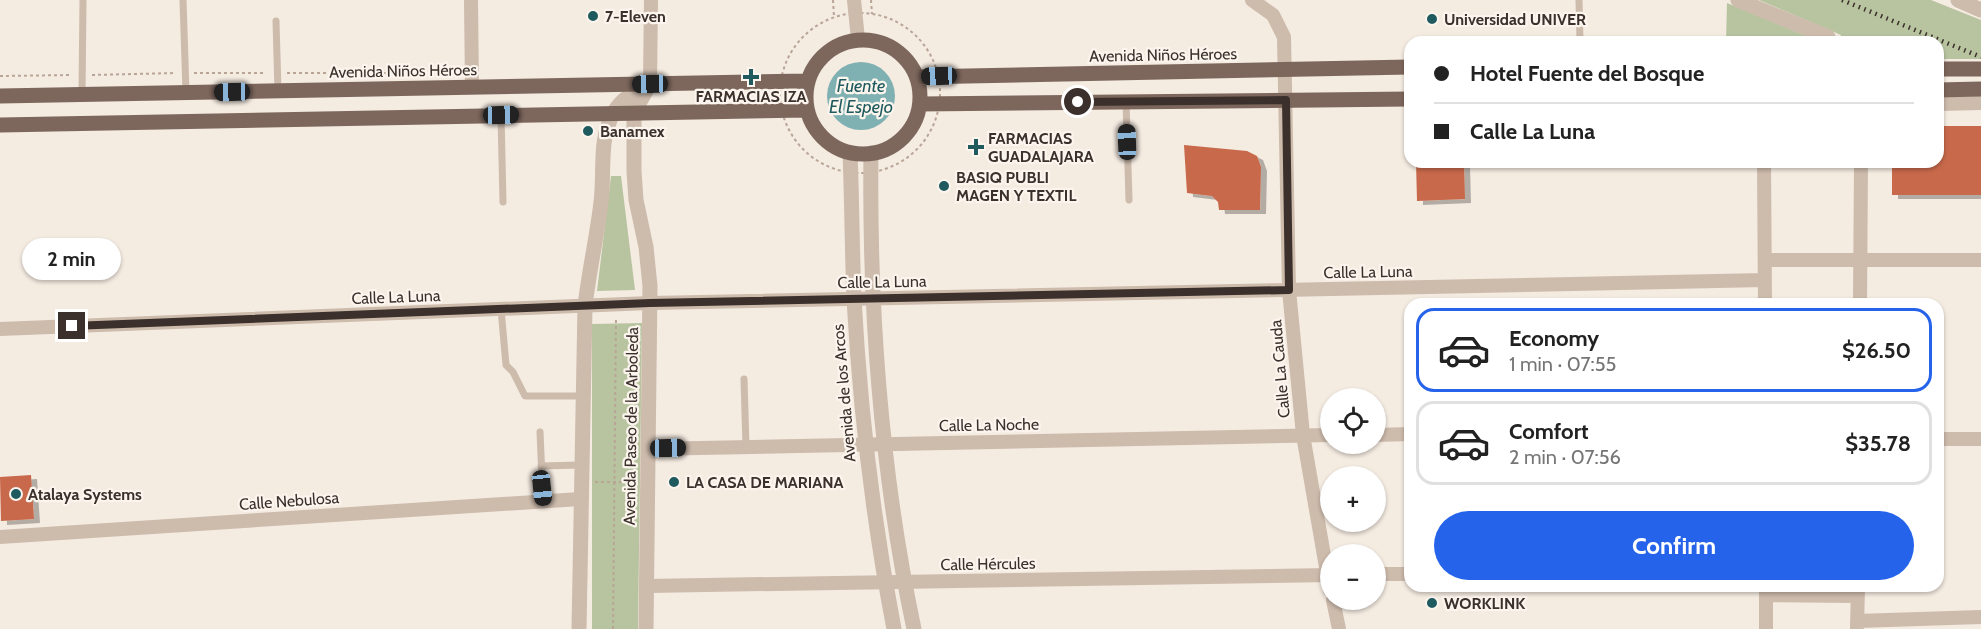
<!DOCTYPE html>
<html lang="en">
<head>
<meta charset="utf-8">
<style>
  :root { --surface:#fff; --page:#f6f6f6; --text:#222; --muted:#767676; --line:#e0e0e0; --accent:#2563eb }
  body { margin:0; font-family:Cabin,sans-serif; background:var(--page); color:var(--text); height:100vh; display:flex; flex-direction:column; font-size:22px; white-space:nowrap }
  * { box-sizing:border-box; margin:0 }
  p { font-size:20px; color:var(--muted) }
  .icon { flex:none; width:33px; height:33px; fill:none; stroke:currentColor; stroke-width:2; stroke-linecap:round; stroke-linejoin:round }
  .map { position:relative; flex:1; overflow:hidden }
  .panel { position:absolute; left:1404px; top:298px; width:540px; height:294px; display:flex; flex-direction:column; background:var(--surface); border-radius:18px; box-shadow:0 2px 4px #0004 }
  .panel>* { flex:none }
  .banner { position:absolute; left:1404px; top:36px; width:540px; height:132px; border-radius:18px; box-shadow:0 2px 4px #0004; display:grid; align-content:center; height:132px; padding:0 30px; background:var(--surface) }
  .tools { position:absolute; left:1320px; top:388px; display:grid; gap:12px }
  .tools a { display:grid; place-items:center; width:66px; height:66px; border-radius:50%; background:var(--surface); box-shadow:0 2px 4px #0004; font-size:30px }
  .end { position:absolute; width:27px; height:27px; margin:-14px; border:8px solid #3b302b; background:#fff; box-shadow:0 0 0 3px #fff }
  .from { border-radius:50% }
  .bubble { position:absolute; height:42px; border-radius:21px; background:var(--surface); box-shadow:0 2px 4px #0004; font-size:20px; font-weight:800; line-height:42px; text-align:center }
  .car { position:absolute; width:18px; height:36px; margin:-18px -9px; border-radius:8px; box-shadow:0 0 4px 2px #0007; background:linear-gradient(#222 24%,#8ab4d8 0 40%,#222 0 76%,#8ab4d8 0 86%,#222 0) }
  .banner b { display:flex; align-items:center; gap:21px; height:57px; font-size:22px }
  .banner b+b { border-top:2px solid var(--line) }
  .banner i { width:15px; height:15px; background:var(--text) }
  ul { padding:10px 0 0; list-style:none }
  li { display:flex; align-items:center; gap:18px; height:84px; margin:0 12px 9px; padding:0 18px; border:3px solid var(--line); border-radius:18px }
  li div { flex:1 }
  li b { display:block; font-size:22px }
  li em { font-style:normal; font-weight:800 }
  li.active { border-color:var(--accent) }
  li>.icon { width:54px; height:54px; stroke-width:1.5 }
  .action { display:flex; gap:12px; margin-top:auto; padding:12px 30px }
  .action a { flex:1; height:69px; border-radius:36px; background:var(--accent); color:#fff; font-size:24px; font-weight:800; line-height:69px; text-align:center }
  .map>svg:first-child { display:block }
  .green { fill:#b8c4a0 }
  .water { fill:#7fb0b2 }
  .building { fill:#c8694b; filter:url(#shadow) }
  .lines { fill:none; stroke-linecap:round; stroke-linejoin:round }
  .path { stroke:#b9a596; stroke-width:2; stroke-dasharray:3 3; stroke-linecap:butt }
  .service { stroke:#cdbbac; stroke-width:7 }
  .minor { stroke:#cdbbac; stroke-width:14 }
  .tertiary { stroke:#cdbbac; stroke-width:15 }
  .primary { stroke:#7d675c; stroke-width:15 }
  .rail { stroke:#3b302b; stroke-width:4.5; stroke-dasharray:1.5 4.5; stroke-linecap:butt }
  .route { stroke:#3b302b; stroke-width:8 }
  .poi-dot { fill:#1f5a5e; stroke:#fbf5ee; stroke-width:2 }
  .labels { text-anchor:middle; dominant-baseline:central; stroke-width:4.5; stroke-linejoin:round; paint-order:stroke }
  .poi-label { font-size:16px; font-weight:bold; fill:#3b302b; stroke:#fbf5ee; text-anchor:start }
  .street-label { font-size:16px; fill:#3b302b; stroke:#fbf5ee }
  .water-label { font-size:18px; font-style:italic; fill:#1f5a5e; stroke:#fbf5ee }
</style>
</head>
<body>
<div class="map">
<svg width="1981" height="629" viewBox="0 0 1981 629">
  <defs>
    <filter id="shadow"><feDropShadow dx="6" dy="4" stdDeviation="0" flood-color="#0004"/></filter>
  </defs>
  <rect width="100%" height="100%" fill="#f4ebe1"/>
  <!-- green -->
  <path class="green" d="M 1759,0 L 1931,0 L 1981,20 L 1981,59 L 1938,59 L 1938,42 L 1839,42 L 1841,35 Z
    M 1727,3 L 1814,39 L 1813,42 L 1726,42 Z
    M 611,176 L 621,176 L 635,290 L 597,291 Z
    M 642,323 L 638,629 L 592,629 L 592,324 Z"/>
  <!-- water -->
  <path class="water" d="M827 96a34 34 0 1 1 68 0a34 34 0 1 1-68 0Z"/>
  <!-- building -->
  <path class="building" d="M 1938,126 L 1981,126 L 1981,195 L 1892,195 L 1892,162 L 1938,162 Z
    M 1184,145 L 1247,151 L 1257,156 L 1261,167 L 1260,210 L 1219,210 L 1218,202 L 1212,196 L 1187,193 Z
    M 1416,162 L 1464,162 L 1465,199 L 1417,201 Z
    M 31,475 L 34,519 L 1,521 L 0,477 Z"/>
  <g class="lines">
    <!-- path -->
    <path class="path" d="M 833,0 L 834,17
      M 871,0 L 872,14
      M780 93a80 80 0 1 1 160 0a80 80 0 1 1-160 0Z
      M 194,73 L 266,73
      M 287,73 L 401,73
      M 92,75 L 176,73
      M 0,76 L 72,75
      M 595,482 L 635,482
      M 613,629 L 616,317"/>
    <!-- service -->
    <path class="service" d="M 183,0 L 186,92
      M 1579,0 L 1580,42
      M 276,21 L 278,91
      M 82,94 L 83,0
      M 1126,102 L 1129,200
      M 501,115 L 503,202
      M 501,309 L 506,365 L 513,372 L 525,396 L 584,396
      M 744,379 L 746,447
      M 540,432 L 543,501
      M 541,466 L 581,465"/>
    <!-- minor -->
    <path class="minor" d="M 471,0 L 472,87
      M 854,0 L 858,39
      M 1252,0 L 1273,15 L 1284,37 L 1289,290 L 1303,435 L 1330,590
      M 650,84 L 651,0
      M 1938,104 L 1981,103
      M 1764,162 L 1765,304
      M 1765,260 L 1981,260
      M 1860,304 L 1861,162
      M 0,329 L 650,303 L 1765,280
      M 1376,435 L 1410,434
      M 1938,439 L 1981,439
      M 649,449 L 1330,435
      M 0,537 L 580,499
      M 1376,574 L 1410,574
      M 647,586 L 1330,575
      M 1766,586 L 1766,629
      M 1766,595 L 1858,596
      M 1333,600 L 1339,629
      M 1857,621 L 1981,617
      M 1857,629 L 1858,586"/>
    <!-- tertiary -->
    <path class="tertiary" d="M 1738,0 L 1828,37 L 1826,42
      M 1958,0 L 1981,10
      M 850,153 C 852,201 852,250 854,299 C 860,409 873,520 894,629
      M 871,153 C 869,312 881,473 914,629
      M 579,629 L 585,306 C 589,271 597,237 601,202 C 605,172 598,139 614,112 C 622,98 636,91 650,84
      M 646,629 L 650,286 L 646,247 L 636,200 L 634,171 L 634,112 L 650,84"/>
    <!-- primary -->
    <path class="primary" d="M806 97a57 57 0 1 1 114 0a57 57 0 1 1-114 0Z
      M 1938,69 L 1981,69
      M 917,77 L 1410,67
      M 1938,90 L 1981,89
      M 0,96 L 807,81
      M 920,104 L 1410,99
      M 0,125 L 806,110"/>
    <!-- rail -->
    <path class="rail" d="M 1842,0 L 1981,57"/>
  </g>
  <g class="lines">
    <!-- route -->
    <path class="route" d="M 72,326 L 650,303 L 1289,290 L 1286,100 L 1078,102"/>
  </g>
  <!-- markers -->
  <g class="poi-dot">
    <circle cx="593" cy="16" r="6"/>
    <circle cx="1432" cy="19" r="6"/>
    <path d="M748 68h6v6h6v6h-6v6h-6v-6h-6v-6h6z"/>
    <circle cx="588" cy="131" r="6"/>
    <path d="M973 138h6v6h6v6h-6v6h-6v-6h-6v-6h6z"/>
    <circle cx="944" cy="186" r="6"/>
    <circle cx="674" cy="482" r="6"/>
    <circle cx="16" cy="494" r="6"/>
    <circle cx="1432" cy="603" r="6"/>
  </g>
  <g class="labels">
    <!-- poi labels -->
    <g class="poi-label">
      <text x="605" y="16">7-Eleven</text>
      <text x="1444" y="19">Universidad UNIVER</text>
      <text x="751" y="96" text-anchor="middle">FARMACIAS IZA</text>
      <text x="600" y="131">Banamex</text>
      <text x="988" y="138">FARMACIAS<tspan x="988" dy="18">GUADALAJARA</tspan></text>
      <text x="956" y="177">BASIQ PUBLI<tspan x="956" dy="18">MAGEN Y TEXTIL</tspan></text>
      <text x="686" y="482">LA CASA DE MARIANA</text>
      <text x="28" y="494">Atalaya Systems</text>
      <text x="1444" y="603">WORKLINK</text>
    </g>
    <!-- street labels -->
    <g class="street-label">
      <text transform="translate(1163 55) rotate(-1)">Avenida Niños Héroes</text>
      <text transform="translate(403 71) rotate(-1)">Avenida Niños Héroes</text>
      <text transform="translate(1368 272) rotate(-1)">Calle La Luna</text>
      <text transform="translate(882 282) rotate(-1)">Calle La Luna</text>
      <text transform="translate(396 297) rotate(-2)">Calle La Luna</text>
      <text transform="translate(1280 369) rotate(-95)">Calle La Cauda</text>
      <text transform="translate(844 393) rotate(-95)">Avenida de los Arcos</text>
      <text transform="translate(989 425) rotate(-1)">Calle La Noche</text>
      <text transform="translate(631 426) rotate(-89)">Avenida Paseo de la Arboleda</text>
      <text transform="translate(289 501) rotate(-4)">Calle Nebulosa</text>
      <text transform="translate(988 564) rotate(-1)">Calle Hércules</text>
    </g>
    <!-- water labels -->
    <g class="water-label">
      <text x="861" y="86">Fuente<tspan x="861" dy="21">El Espejo</tspan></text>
    </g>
  </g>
</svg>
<div class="tools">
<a><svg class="icon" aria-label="locate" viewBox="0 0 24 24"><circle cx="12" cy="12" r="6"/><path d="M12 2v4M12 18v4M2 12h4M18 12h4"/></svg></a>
<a>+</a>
<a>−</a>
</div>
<i class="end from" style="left:1078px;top:102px"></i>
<i class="end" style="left:72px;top:326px"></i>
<div class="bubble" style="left:22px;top:238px;width:99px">2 min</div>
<i class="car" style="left:939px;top:76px;rotate:268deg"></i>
<i class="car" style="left:650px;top:84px;rotate:269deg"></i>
<i class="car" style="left:232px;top:92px;rotate:269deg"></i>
<i class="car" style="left:501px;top:115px;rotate:89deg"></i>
<i class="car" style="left:1127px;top:142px;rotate:358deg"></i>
<i class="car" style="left:668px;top:448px;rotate:89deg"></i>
<i class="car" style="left:542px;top:488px;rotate:174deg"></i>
<div class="banner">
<b><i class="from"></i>Hotel Fuente del Bosque</b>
<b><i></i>Calle La Luna</b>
</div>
<section class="panel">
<ul>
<li class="active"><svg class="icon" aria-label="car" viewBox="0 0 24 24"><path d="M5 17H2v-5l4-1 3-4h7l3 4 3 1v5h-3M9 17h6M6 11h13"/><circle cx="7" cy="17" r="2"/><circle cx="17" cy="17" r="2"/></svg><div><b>Economy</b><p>1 min · 07:55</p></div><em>$26.50</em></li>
<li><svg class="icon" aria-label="car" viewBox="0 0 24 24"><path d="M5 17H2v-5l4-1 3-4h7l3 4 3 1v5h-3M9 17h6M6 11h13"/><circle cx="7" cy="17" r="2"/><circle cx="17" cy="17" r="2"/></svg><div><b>Comfort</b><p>2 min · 07:56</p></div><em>$35.78</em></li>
</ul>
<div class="action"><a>Confirm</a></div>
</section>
</div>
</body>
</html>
